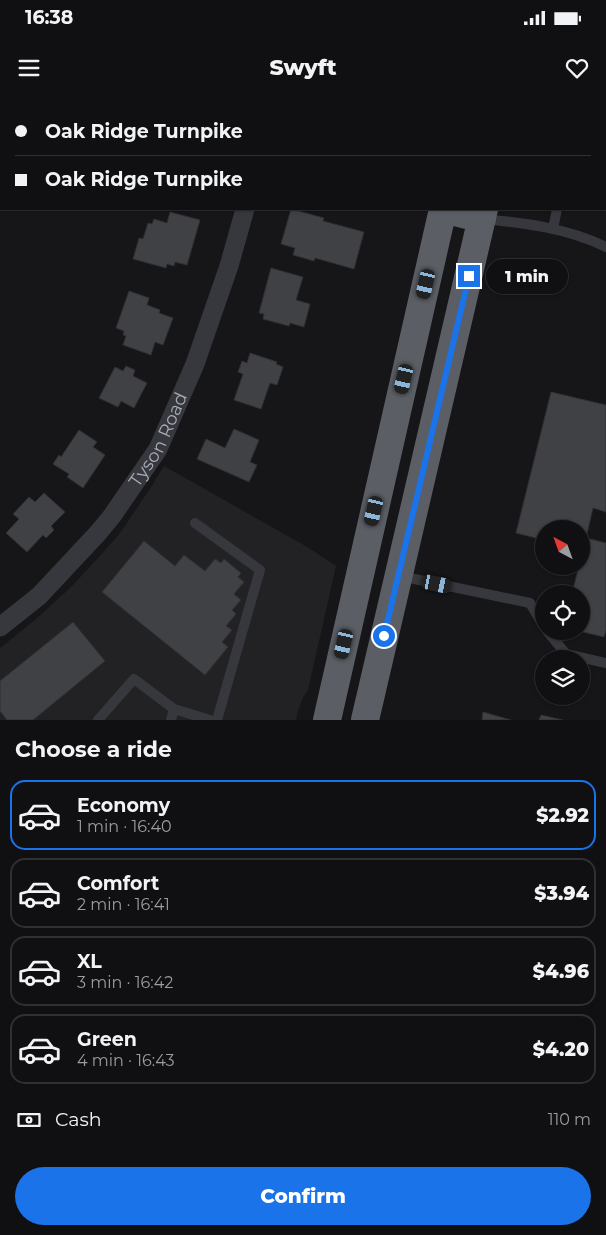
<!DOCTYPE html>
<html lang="en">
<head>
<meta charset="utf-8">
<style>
  :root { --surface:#101012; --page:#1e1e20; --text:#f1f3f6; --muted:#9c9d9f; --line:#303032; --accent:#1a73e8 }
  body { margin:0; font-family:Montserrat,sans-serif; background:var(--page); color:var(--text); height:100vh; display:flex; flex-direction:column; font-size:19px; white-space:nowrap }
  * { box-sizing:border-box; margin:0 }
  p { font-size:16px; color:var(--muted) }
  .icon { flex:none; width:28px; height:28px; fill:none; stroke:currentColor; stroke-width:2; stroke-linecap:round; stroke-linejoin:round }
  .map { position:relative; height:620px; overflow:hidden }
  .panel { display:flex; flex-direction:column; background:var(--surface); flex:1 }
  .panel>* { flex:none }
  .hud { position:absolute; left:0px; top:0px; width:606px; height:110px; box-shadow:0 1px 4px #0004,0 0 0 1px var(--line); display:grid; align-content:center; height:110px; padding:0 15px; background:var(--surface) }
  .needle { width:32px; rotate:319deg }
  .controls { position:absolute; left:535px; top:420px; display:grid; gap:10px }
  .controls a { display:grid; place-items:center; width:55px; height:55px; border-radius:50%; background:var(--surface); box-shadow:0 1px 4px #0004,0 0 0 1px var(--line); font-size:25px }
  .end { position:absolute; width:22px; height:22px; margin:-11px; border:6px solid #1a73e8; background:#fff; box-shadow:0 0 0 2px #fff }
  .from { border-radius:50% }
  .bubble { position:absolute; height:35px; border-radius:18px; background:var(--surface); box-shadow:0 1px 4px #0004,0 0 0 1px var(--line); font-size:16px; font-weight:800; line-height:35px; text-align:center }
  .car { position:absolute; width:15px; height:30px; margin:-15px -8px; border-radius:6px; box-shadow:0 0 4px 1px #0007; background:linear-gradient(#222 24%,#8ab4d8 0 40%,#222 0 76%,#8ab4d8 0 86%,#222 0) }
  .hud b { display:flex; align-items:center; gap:18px; height:48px; font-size:19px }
  .hud b+b { border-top:1px solid var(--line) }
  .hud i { width:12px; height:12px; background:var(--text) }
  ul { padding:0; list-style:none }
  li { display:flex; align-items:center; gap:15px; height:70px; margin:0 10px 8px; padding:0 5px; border:2px solid var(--line); border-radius:15px }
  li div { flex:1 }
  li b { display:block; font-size:19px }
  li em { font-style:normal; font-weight:800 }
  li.current { border-color:var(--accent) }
  li>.icon { width:45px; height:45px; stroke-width:1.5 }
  h2 { padding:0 15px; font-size:22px; line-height:60px }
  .pay { display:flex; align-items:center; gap:12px; height:55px; padding:0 15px; font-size:19px }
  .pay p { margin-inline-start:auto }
  .button { display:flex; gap:10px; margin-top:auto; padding:10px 15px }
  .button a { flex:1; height:58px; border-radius:30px; background:var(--accent); color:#fff; font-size:20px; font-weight:800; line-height:58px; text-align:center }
  .status { display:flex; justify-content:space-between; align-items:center; height:35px; padding:0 25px; background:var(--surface); direction:ltr }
  .status svg { height:14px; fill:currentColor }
  header { display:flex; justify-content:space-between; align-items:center; height:65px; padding:0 15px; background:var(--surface); font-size:22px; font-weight:800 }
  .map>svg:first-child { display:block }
  .built { fill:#222225 }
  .building { fill:#404145; stroke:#303034 }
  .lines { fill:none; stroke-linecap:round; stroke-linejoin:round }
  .service { stroke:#37383d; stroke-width:10 }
  .minor { stroke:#37383d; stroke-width:19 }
  .trunk { stroke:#5b5e65; stroke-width:28 }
  .route { stroke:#1a73e8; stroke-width:6 }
  .labels { text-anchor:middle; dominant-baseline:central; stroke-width:4.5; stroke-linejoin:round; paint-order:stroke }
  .street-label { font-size:18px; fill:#a8adb8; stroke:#111113 }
</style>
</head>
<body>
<div class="status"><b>16:38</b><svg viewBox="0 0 49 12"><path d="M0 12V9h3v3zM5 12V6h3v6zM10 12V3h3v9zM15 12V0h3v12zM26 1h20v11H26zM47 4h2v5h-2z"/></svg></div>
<header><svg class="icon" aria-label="menu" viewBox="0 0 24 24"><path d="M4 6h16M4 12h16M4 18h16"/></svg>Swyft<svg class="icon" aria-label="heart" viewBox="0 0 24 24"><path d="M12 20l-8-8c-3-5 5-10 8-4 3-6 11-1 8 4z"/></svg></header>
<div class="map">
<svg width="606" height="620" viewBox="0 0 606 620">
  <rect width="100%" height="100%" fill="#161618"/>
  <!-- built -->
  <path class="built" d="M 164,366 L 309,448 L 336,466 L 308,590 L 303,597 L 298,611 L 296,620 L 0,620 L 0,548 L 36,519 L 71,487 L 99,457 L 120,433 L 151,387 Z"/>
  <!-- building -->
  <path class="building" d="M 177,0 L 233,0 L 233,1 L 177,1 Z
    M 324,0 L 364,0 L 364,1 L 324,1 Z
    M 291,109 L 324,118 L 323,121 L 364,132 L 354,169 L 315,158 L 314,161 L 293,155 L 295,148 L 281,144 Z
    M 170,112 L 200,120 L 187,165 L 175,162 L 174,166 L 167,164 L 166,168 L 133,159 L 139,138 L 143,139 L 148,123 L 152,124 L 154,119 L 167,123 Z
    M 271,168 L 303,177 L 296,200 L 310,204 L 304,227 L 290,223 L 289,226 L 263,219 L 264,214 L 259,213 Z
    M 129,191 L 149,198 L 147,205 L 160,210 L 159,213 L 173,218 L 163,245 L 155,242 L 151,255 L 123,245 L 126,236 L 123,235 L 124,231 L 116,228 Z
    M 250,253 L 277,262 L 276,264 L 283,267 L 277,285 L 270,283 L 261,309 L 234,300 L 243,274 L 238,272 L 242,261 L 247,263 Z
    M 126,266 L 135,270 L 133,276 L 147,283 L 134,308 L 121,301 L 118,307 L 99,298 L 115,267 L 123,271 Z
    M 551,292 L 606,305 L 606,412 L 593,408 L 586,438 L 606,443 L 606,530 L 604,537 L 579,531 L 581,531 L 581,494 L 572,494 L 579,466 L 581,466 L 581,455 L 583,449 L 581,449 L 581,429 L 544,429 L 544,440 L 516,433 Z
    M 234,329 L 259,340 L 250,362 L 257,365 L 249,382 L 197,359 L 206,339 L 225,348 Z
    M 79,330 L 97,342 L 93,347 L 105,355 L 83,388 L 67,377 L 69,374 L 53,364 L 59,355 L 61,357 Z
    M 44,393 L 65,412 L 51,426 L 54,430 L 46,438 L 43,435 L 27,452 L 6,433 L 19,419 L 13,414 L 29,397 L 35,402 Z
    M 144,441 L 175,466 L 184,455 L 205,471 L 215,459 L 221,463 L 224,459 L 241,473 L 238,477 L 244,482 L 234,494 L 241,500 L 232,510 L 236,514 L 226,526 L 232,530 L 222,542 L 228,547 L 205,575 L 102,492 Z
    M 73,522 L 105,561 L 33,620 L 7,620 L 0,611 L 0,581 Z
    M 483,612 L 511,620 L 482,620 Z
    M 541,615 L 563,620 L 539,620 Z"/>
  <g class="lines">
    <!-- service -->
    <path class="service" d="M 587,1 L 587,0
      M 483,119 C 525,123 567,128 606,147
      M 553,129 L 557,109
      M 195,423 L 260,470 L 217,620
      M 400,476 L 530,503 L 544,527
      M 547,531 L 566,554 L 606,563
      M 98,620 L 134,579 L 174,609
      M 171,620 L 174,609 L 210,620"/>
    <!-- minor -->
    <g class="minor">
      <path d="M 273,1 L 273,0"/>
      <path id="s1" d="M 0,527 L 39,496 L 98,433 L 112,416 L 158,349 L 195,264 L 229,166 L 245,109"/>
    </g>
    <!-- trunk -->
    <path class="trunk" d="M 472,1 L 472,0
      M 513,1 L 513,0
      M 327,620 L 443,109 L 482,119
      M 365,620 L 484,109"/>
  </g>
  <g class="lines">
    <!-- route -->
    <path class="route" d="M 384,536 L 469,176"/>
  </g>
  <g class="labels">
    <!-- street labels -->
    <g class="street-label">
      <text stroke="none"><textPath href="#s1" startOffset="248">Tyson Road</textPath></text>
    </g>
  </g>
</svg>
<div class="controls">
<a><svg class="needle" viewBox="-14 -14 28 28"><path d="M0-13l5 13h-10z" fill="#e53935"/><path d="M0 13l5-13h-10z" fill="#9c9d9f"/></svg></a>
<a><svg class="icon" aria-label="locate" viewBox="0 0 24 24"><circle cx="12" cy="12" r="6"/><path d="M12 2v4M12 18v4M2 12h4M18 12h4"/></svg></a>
<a><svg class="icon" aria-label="layers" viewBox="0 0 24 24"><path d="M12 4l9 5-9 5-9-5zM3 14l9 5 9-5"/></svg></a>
</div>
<i class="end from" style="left:384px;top:536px"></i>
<i class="end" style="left:469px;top:176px"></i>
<div class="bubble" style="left:486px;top:159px;width:82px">1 min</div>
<i class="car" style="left:426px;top:184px;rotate:193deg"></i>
<i class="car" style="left:404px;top:279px;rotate:193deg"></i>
<i class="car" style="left:374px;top:411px;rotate:193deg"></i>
<i class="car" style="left:437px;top:484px;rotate:102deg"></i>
<i class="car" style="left:344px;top:544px;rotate:193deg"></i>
<div class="hud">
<b><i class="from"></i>Oak Ridge Turnpike</b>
<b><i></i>Oak Ridge Turnpike</b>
</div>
</div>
<section class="panel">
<h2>Choose a ride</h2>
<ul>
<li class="current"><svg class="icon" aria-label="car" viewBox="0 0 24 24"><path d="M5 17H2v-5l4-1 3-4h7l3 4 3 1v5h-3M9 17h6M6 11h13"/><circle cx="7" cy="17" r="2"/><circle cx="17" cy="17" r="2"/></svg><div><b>Economy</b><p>1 min · 16:40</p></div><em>$2.92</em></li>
<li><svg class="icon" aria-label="car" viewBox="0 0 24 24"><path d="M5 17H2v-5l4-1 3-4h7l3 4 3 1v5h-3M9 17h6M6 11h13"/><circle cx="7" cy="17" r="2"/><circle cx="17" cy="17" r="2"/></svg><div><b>Comfort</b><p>2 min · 16:41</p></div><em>$3.94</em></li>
<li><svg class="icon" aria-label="car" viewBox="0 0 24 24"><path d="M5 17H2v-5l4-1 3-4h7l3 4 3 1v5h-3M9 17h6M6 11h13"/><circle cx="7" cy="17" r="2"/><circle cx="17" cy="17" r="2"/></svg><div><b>XL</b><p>3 min · 16:42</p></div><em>$4.96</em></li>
<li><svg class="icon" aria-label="car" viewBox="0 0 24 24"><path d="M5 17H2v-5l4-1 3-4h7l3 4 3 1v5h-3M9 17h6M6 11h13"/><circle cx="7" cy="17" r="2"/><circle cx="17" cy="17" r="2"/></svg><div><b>Green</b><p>4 min · 16:43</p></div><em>$4.20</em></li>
</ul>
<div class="pay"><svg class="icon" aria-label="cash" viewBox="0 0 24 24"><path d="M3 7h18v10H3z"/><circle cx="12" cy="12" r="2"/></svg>Cash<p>110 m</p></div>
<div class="button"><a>Confirm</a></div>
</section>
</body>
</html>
